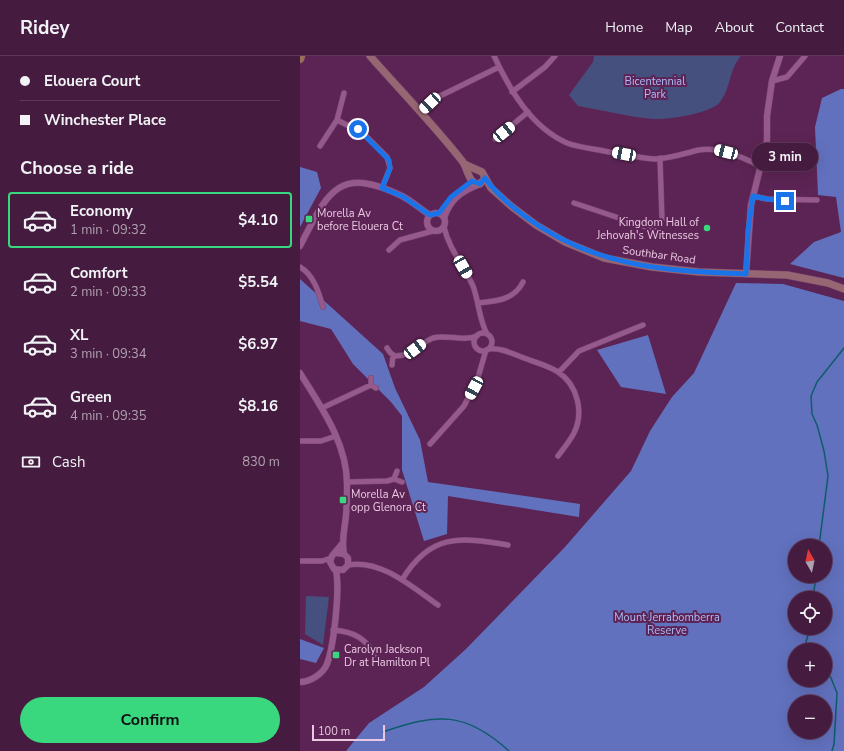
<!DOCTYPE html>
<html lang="en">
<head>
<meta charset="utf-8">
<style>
  :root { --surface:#451b3f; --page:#4c2446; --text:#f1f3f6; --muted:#b0a1b0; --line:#5d3959; --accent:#39d87f }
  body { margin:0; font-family:"Nunito Sans",sans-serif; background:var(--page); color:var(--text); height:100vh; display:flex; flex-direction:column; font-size:15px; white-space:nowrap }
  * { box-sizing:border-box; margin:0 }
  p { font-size:13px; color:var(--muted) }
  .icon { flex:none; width:22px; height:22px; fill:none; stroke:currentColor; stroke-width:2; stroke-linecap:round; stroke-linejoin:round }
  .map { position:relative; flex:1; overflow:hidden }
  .drawer { display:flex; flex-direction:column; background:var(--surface); width:300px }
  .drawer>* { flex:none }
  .banner { display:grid; align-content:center; height:88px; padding:0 20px; background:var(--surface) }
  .needle { width:26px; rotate:351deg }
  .controls { position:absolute; left:488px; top:483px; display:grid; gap:8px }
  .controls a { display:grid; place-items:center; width:44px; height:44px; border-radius:50%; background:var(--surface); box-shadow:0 4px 16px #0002,0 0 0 1px var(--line); font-size:20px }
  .scale { position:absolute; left:12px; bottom:10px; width:73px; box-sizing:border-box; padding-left:4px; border:2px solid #eac8e2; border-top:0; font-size:11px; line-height:14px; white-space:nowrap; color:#eac8e2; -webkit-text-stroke:3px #5c2454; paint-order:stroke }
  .end { position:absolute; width:18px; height:18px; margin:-9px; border:5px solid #1a73e8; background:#fff; box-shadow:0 0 0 2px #fff }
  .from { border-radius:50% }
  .bubble { position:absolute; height:28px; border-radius:14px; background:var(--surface); box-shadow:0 4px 16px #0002,0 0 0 1px var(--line); font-size:13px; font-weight:700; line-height:28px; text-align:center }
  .car { position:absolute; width:12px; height:24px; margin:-12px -6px; border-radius:5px; box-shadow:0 0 3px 1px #0007; background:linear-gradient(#fff 24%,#345 0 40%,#fff 0 76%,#345 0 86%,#fff 0) }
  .banner b { display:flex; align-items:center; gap:14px; height:38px; font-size:15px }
  .banner b+b { border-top:1px solid var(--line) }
  .banner i { width:10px; height:10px; background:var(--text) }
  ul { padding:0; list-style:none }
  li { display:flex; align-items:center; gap:12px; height:56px; margin:0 8px 6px; padding:0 12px; border:2px solid transparent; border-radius:4px }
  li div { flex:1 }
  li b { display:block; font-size:15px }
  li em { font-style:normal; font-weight:700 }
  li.selected { border-color:var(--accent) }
  li>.icon { width:36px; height:36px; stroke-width:1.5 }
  h2 { padding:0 20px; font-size:18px; line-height:48px }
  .pay { display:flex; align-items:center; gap:10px; height:44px; padding:0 20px; font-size:15px }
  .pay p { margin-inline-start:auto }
  .button { display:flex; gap:8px; margin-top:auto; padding:8px 20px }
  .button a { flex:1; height:46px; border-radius:24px; background:var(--accent); color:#111; font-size:16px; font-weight:700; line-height:46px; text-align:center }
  header { display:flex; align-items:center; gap:24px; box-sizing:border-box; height:56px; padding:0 20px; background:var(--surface); border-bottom:1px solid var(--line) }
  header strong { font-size:19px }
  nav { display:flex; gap:22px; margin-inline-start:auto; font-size:14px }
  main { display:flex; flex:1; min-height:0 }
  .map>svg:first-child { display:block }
  .green { fill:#46507e }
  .forest { fill:#6271be; fill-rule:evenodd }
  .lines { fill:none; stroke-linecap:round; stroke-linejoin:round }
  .stream { stroke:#0e5c6a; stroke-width:1.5 }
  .minor-casing { stroke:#76456e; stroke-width:6 }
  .tertiary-casing { stroke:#76456e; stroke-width:7 }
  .secondary-casing { stroke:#76456e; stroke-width:8 }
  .primary-casing { stroke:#76456e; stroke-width:9 }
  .minor { stroke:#95598b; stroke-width:5 }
  .tertiary { stroke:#95598b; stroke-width:6 }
  .secondary { stroke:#966672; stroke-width:7 }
  .primary { stroke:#977258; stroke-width:8 }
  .route { stroke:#1a73e8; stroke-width:5 }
  .poi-dot { fill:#39d87f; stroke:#5c2454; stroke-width:1.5 }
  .labels { text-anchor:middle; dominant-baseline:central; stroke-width:4; stroke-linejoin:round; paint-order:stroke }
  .park-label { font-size:11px; fill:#adbcfa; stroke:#5c2454 }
  .poi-label { font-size:11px; fill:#eac8e2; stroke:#5c2454; text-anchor:start }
  .street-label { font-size:11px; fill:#eac8e2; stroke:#5c2454 }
</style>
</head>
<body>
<header>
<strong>Ridey</strong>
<nav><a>Home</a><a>Map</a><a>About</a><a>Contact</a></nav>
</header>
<main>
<section class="drawer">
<div class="banner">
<b><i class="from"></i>Elouera Court</b>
<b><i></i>Winchester Place</b>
</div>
<h2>Choose a ride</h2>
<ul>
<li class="selected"><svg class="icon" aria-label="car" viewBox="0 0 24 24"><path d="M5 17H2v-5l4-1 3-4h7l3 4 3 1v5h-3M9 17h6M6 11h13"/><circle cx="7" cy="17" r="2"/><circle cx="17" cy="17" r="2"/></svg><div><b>Economy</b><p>1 min · 09:32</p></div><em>$4.10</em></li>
<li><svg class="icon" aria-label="car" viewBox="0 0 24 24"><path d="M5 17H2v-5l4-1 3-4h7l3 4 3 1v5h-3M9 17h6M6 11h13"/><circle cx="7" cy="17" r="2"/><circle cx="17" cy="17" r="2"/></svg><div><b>Comfort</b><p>2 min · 09:33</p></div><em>$5.54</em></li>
<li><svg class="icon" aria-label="car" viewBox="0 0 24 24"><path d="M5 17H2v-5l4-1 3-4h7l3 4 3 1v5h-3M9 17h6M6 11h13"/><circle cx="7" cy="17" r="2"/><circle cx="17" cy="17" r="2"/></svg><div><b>XL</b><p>3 min · 09:34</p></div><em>$6.97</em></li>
<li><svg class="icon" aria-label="car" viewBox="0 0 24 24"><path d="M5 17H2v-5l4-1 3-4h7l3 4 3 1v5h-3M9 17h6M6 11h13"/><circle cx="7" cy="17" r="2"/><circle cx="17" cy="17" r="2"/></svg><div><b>Green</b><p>4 min · 09:35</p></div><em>$8.16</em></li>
</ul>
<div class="pay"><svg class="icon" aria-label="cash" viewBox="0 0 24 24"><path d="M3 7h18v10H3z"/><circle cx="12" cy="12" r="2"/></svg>Cash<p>830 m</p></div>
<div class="button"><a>Confirm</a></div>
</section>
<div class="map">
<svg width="544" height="695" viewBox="0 0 544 695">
  <rect width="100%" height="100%" fill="#5c2454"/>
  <!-- green -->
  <path class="green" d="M 294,0 L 441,0 C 429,13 431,32 420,46 C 412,57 368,64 353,63 C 328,61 303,54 278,50 L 269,39 L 293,6 Z
    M 6,540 L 29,541 L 23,589 L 5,578 Z"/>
  <!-- forest -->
  <path class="forest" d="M 541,33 L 544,33 L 544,222 L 490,208 L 514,186 L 541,176 L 536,141 L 518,139 L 515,71 L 522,42 Z
    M 0,111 L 17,116 L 21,132 L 0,171 Z
    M 0,223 L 83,298 L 95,332 L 120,384 L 128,426 L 280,448 L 279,461 L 148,440 L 147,478 L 124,485 L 102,414 L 102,360 L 91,346 L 53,308 L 31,273 L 0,265 Z
    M 436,227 L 483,228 L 544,245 L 544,695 L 46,695 L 69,667 L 124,631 L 166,593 L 265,491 L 331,415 L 350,375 L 372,341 L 394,317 ZM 495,490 L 525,490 L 525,520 L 495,520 ZM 495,542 L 525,542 L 525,572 L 495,572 ZM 495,594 L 525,594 L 525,624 L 495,624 ZM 495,646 L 525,646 L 525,676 L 495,676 Z
    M 348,279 L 366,338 L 321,331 L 297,294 Z
    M 0,583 L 24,592 L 16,607 L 0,603 Z"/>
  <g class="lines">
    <!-- stream -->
    <path class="stream" d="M 519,490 L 528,420 L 524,395 L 517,369 L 512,358 L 511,340 L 517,326 L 544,292
      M 513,542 L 516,520
      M 508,594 L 506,586 L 510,572
      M 525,613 L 531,622 L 537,637 L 534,688 L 532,695
      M 83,676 C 138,657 165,655 209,695"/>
    <!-- minor casing -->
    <g class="minor-casing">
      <path id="minor" d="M 194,0 C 210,34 231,71 267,87 C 280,92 296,93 309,96 C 324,98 339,102 354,103 C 369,103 385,97 399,94 C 421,90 442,102 461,110
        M 472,25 L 487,21 L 505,0
        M 212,36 L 245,11 L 255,0
        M 120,55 L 138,41 L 199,11
        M 37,64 L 63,77 L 87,101 L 90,112 L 82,132
        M 195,83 L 228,56
        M 20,90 L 37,64 L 44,37
        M 453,140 L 467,143 L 517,144
        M 274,147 L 352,173 L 359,169 L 362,164 L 360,102
        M 144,171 C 149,193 164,210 173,230 C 179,246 179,264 187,278
        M 89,194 L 100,184 L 133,175
        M 0,211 C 14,219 19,237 23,251
        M 178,247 C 197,245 214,244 223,226
        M174 286a9 9 0 1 1 18 0a9 9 0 1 1-18 0Z
        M 87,292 C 89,295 91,299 96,300 C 111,300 120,287 133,282 C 147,278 163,286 177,280
        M 188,293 C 201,291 215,299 227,303 C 237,307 249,310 258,316 C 278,329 284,357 274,377 C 270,385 263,393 258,400
        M 92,309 L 93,299
        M 259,316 L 279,295 L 343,269
        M 71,322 L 71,329
        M 22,352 L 71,329 L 76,332
        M 0,385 L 21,385 L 36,380
        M 130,388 L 164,350 L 177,325 L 186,294
        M 94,423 L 102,426
        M 47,426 L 87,425 L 94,423 L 97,415
        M 0,505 L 22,505 L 31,502
        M 48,509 C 81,503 112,531 138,549
        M 102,524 C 130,477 160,481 208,489
        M 33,574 C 56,576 63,582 77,599"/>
    </g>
    <!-- tertiary casing -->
    <g class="tertiary-casing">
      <path id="tertiary" d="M127 166a9 9 0 1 1 18 0a9 9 0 1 1-18 0Z
        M 144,162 C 150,144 160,136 178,129
        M 0,190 C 27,138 37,108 102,140 C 112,145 120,153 130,159
        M 446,218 L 451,149 L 467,84 L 467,60 L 472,25 L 480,0
        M 0,317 C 21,351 47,387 47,428 C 47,438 47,449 46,459 C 45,472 41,484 44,498
        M 36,497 L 44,498 L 48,502 L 48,509 L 43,514 L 34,513 L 30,506 L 32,500 L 42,488
        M 0,626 C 10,626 23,618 27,608 C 34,589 40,534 36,514"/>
    </g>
    <!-- secondary casing -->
    <g class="secondary-casing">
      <path id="secondary" d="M 70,0 C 101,35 134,69 163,106 C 168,114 169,129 180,128 L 185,122
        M 164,108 L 182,116 L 191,132 L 211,150 L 236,169 L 265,186 L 304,202 L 352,211 L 399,216 L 487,219 L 528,227 L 544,233"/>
    </g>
    <!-- primary casing -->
    <g class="primary-casing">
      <path id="primary" d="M 0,3 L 1,0"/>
    </g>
    <!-- minor -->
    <use href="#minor" class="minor"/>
    <!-- tertiary -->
    <use href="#tertiary" class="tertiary"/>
    <!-- secondary -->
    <use href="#secondary" class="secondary"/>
    <!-- primary -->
    <use href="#primary" class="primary"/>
  </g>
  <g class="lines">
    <!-- route -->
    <path class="route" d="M 58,73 L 89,104 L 90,112 L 82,132 L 102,140 L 130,159 L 139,157 L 151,141 L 172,125 L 180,128 L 185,122 C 196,138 211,150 226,161 C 294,211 365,215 446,218 L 448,174 L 453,140 L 467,143 L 485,145"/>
  </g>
  <!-- markers -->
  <g class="poi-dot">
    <rect x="5" y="159" width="8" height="8" rx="2"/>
    <circle cx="407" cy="172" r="4"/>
    <rect x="39" y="440" width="8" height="8" rx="2"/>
    <rect x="32" y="595" width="8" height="8" rx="2"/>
  </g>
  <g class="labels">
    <!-- park labels -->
    <g class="park-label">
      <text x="355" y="25">Bicentennial<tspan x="355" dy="13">Park</tspan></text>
      <text x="367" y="561">Mount Jerrabomberra<tspan x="367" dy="13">Reserve</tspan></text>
    </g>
    <!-- poi labels -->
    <g class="poi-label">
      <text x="17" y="157">Morella Av<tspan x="17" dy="13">before Elouera Ct</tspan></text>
      <text x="399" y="166" text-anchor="end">Kingdom Hall of<tspan x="399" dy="13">Jehovah's Witnesses</tspan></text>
      <text x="51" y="438">Morella Av<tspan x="51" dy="13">opp Glenora Ct</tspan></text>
      <text x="44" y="593">Carolyn Jackson<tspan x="44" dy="13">Dr at Hamilton Pl</tspan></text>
    </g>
    <!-- street labels -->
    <g class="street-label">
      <text transform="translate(359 199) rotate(8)">Southbar Road</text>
    </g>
  </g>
</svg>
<div class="controls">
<a><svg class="needle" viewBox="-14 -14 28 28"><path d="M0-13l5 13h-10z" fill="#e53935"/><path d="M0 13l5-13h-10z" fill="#b0a1b0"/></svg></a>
<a><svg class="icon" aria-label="locate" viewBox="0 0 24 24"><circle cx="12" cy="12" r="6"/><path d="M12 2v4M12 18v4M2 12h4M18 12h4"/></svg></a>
<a>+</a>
<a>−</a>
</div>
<div class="scale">100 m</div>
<i class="end from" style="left:58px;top:73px"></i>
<i class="end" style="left:485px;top:145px"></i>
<div class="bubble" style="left:452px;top:87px;width:66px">3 min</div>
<i class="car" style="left:130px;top:47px;rotate:227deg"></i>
<i class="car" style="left:204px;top:76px;rotate:51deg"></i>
<i class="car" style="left:426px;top:96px;rotate:285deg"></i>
<i class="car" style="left:324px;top:98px;rotate:281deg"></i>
<i class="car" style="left:163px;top:211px;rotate:150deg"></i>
<i class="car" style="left:115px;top:293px;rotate:53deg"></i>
<i class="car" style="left:174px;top:332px;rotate:208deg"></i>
</div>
</main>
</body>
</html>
